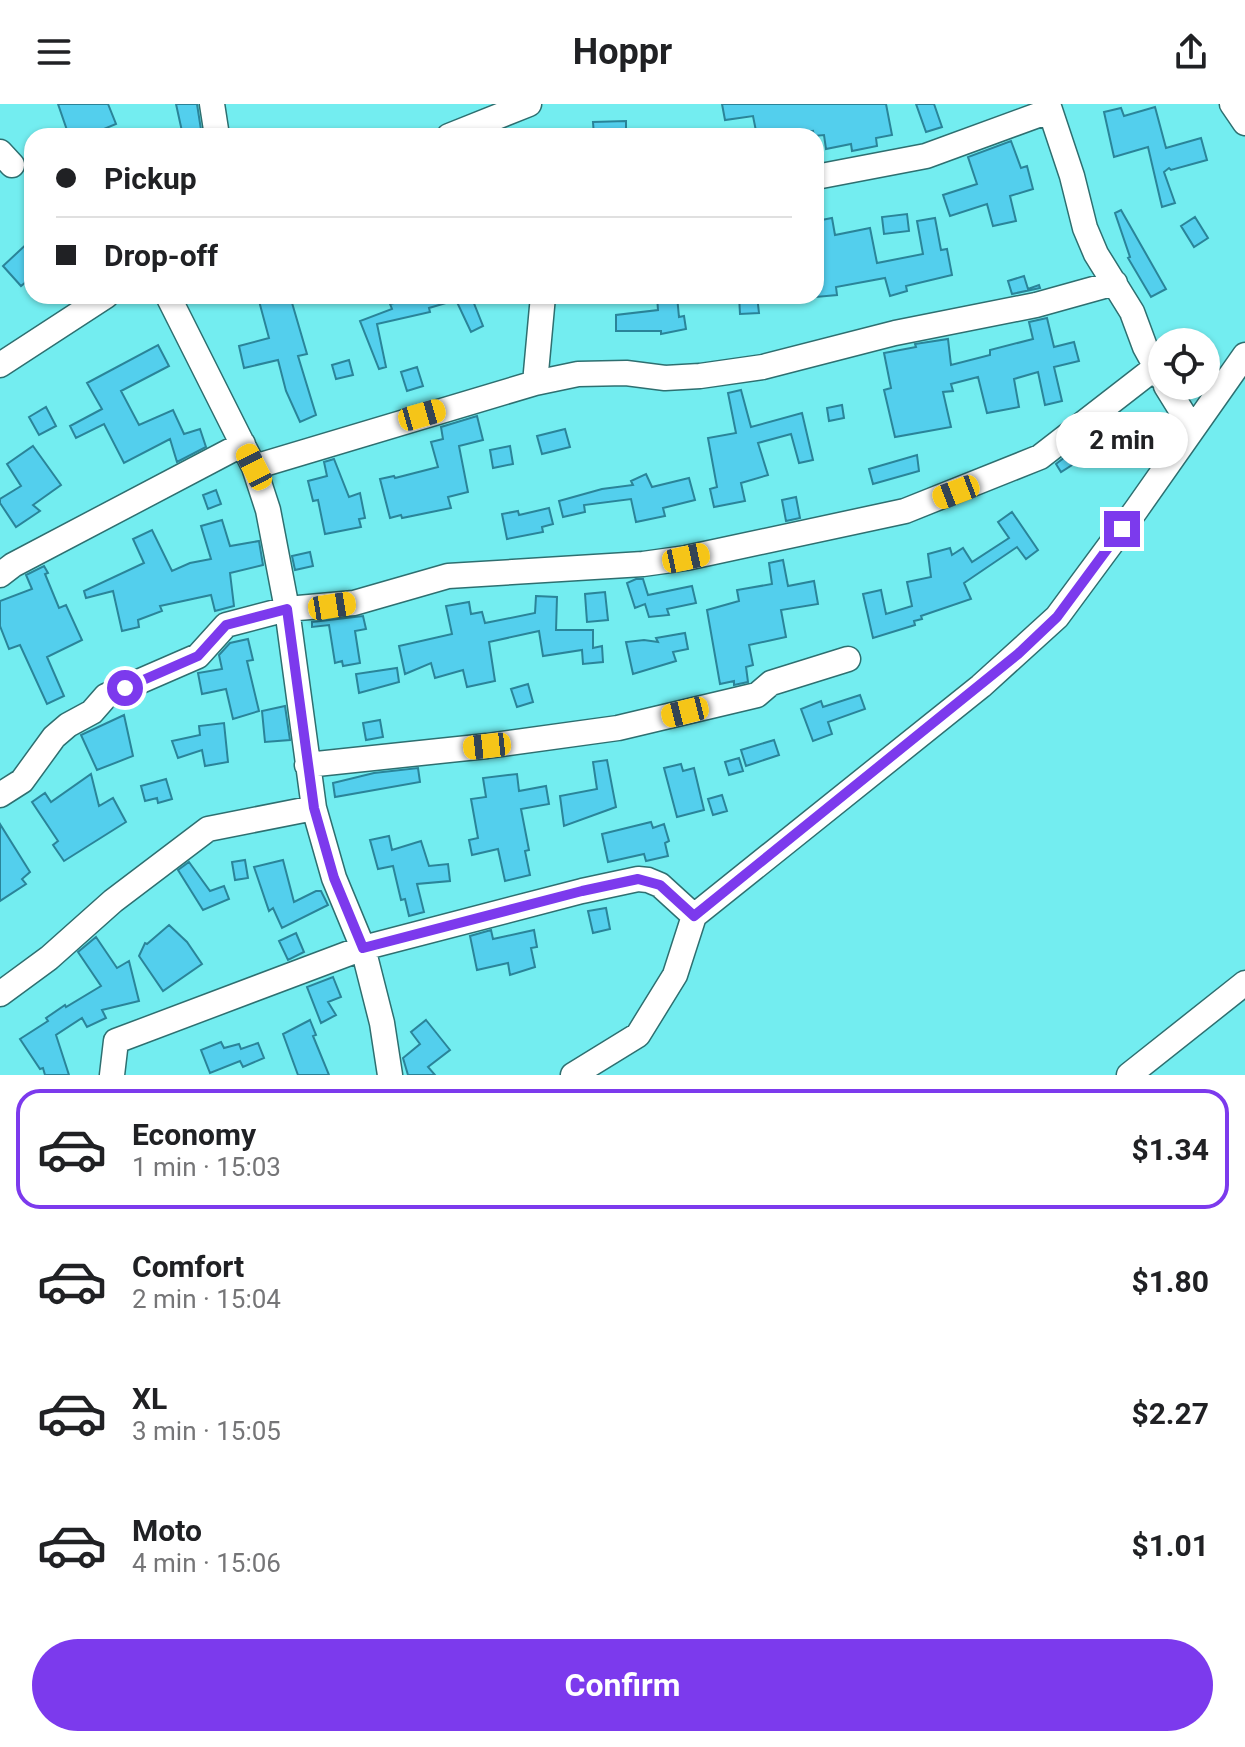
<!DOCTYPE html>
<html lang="en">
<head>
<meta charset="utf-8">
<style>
  :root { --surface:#fff; --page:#f6f6f6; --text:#202124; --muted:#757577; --line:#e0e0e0; --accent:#7c3aed }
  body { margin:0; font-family:Roboto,sans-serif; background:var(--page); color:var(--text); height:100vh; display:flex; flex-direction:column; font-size:30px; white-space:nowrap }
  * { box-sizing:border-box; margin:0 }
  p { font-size:26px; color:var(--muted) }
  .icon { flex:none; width:44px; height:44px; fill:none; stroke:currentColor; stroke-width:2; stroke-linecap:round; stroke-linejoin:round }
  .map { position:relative; height:971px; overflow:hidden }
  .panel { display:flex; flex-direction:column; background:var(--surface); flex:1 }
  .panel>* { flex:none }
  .hud { position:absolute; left:24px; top:24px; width:800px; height:176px; border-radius:24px; box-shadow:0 2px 6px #0004; display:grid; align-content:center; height:176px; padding:0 32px; background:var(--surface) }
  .buttons { position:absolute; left:1148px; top:224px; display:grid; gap:16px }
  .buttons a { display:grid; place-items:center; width:72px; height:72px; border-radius:50%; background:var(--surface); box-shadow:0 2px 6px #0004; font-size:40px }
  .end { position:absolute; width:36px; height:36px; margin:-18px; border:10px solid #7c3aed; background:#fff; box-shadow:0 0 0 4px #fff }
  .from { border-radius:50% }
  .bubble { position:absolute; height:56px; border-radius:28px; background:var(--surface); box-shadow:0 2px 6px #0004; font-size:26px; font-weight:700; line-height:56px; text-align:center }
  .car { position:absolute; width:24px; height:48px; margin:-24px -12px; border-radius:10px; box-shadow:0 0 6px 2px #0007; background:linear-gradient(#f5c518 24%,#345 0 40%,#f5c518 0 76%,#345 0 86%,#f5c518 0) }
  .hud b { display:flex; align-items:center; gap:28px; height:76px; font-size:30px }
  .hud b+b { border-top:2px solid var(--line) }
  .hud i { width:20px; height:20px; background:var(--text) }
  ul { padding:14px 0 0; list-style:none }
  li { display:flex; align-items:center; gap:24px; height:120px; margin:0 16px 12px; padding:0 16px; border:4px solid transparent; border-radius:24px }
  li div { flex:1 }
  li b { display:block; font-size:30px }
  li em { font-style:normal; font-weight:700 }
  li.on { border-color:var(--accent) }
  li>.icon { width:72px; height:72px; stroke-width:1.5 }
  .cta { display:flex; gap:16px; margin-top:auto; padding:16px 32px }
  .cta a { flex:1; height:92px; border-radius:48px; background:var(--accent); color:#fff; font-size:32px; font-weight:700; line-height:92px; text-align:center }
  header { display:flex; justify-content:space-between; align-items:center; height:104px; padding:0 32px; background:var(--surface); font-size:36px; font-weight:700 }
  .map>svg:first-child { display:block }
  .building { fill:#53cfed; stroke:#2a8499; stroke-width:2 }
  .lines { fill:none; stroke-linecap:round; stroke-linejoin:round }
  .minor-casing { stroke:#2e6f70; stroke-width:27 }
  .minor { stroke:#fff; stroke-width:24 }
  .route { stroke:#7c3aed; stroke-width:10 }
</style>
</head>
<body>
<header><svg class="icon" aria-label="menu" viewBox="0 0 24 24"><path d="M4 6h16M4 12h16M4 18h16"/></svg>Hoppr<svg class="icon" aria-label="share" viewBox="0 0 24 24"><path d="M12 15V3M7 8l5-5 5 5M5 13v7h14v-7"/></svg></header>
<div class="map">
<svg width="1245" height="971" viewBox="0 0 1245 971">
  <rect width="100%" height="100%" fill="#73edf0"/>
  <!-- building -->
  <path class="building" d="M 58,0 L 108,0 L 116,20 L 99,27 L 101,32 L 69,32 Z
    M 176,0 L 197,0 L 202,32 L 183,32 Z
    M 722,0 L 886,0 L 892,31 L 876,34 L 877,42 L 852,47 L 851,40 L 826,45 L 824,31 L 814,32 L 813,27 L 783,32 L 757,32 L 753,12 L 725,16 Z
    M 916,0 L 934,0 L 942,23 L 926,28 Z
    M 1155,3 L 1166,44 L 1201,34 L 1207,56 L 1171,66 L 1169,64 L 1164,68 L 1175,99 L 1162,103 L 1148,43 L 1114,53 L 1104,8 L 1121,4 L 1124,12 Z
    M 626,17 L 626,32 L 594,32 L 593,18 Z
    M 1011,37 L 1021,64 L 1027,62 L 1033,85 L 1010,92 L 1016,117 L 993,122 L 987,100 L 950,112 L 943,91 L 977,80 L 968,53 Z
    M 1121,106 L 1166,185 L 1151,193 L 1128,154 L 1130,153 L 1115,109 Z
    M 907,110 L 909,127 L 884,130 L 882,113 Z
    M 1195,113 L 1208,134 L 1194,143 L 1181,122 Z
    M 832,114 L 835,131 L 870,124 L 877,159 L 923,150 L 917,117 L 935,114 L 941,146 L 947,145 L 952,171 L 906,182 L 907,187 L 890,192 L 885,174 L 836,183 L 837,191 L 816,193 L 816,117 Z
    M 32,135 L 32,173 L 21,182 L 3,162 Z
    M 1024,172 L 1028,185 L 1039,181 L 1040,184 L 1012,190 L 1008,177 Z
    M 277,192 L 290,192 L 307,250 L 298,252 L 316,311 L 300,318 L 286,287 L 278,256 L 244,264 L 239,242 L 269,234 L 259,197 Z
    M 421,192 L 471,192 L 483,222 L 471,228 L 456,196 L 429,204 L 430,208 L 377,220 L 386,263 L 379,265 L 360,217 L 392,205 L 390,200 Z
    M 657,192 L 677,192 L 679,213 L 684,212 L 686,225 L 661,230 L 661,227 L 616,227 L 616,211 L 658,206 Z
    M 739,192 L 757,192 L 759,209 L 740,210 Z
    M 1047,214 L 1054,243 L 1074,238 L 1079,257 L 1054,263 L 1062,297 L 1045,301 L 1038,268 L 1014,275 L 1019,303 L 987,309 L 978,273 L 951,280 L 953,287 L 943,288 L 951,323 L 895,333 L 884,286 L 891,284 L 884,249 L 916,243 L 915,240 L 948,235 L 951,261 L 990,251 L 990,246 L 1033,235 L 1029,218 Z
    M 158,241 L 169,262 L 121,287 L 139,321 L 173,306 L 184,330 L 200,325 L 206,343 L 177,358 L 170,335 L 124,359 L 104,320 L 76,334 L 70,322 L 102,305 L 87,279 Z
    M 349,256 L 353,271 L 336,275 L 332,261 Z
    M 417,263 L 423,282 L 407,287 L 401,268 Z
    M 741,286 L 751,323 L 802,309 L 813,356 L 799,359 L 791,330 L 758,339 L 768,371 L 741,379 L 745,397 L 714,403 L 710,385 L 717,383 L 708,334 L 736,329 L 728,289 Z
    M 842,301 L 844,314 L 829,317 L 827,304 Z
    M 46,303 L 56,322 L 39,331 L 29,313 Z
    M 477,312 L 483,336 L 459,342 L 468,388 L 448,393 L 451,404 L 402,414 L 401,411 L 390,414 L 380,375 L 394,372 L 395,374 L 438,363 L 431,338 L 443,335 L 441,323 Z
    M 565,325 L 570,343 L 542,350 L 537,332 Z
    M 33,342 L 61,381 L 33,401 L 40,407 L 16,423 L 0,399 L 0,395 L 21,382 L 7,360 Z
    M 510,342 L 513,360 L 493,364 L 490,346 Z
    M 1074,346 L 1080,356 L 1061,368 L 1056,360 Z
    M 917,351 L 919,367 L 873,380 L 869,365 Z
    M 334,355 L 349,393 L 360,389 L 365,414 L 359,415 L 361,423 L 325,430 L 318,396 L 313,397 L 308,377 L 327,372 L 324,358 Z
    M 646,370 L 652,383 L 689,374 L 695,396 L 663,404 L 665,412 L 636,418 L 631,395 L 584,401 L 585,408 L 563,413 L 559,397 L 602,385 L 633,381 L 631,377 Z
    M 216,386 L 221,400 L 208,405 L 203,391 Z
    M 796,393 L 800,414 L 786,417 L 782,396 Z
    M 549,404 L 553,420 L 542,423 L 543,428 L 507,435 L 502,410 L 518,407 L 519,411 Z
    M 1012,408 L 1038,446 L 1026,455 L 1017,443 L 964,479 L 971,495 L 921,512 L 922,515 L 914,517 L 915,521 L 873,534 L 863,490 L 881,486 L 886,510 L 912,502 L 907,478 L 931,473 L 928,450 L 950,444 L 952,451 L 963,444 L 972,458 L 1009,434 L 998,418 Z
    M 222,416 L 230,442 L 259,437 L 263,461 L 230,469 L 234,502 L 215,507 L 211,491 L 160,502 L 162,507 L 138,516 L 139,523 L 122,527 L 113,487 L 86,494 L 84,487 L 144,459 L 133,435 L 152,426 L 172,467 L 190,459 L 211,455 L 201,422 Z
    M 310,448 L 313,462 L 295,466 L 292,452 Z
    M 783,456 L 788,482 L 814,477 L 818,500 L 781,506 L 786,533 L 749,541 L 753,561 L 746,563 L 748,578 L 734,581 L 734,577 L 720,580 L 707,506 L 739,497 L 737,486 L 772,480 L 769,459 Z
    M 44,462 L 48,469 L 45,470 L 59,504 L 66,501 L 82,536 L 47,553 L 64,592 L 47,600 L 20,541 L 9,545 L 0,522 L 0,497 L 32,485 L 26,471 Z
    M 636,475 L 643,475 L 648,491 L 692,482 L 696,499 L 667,505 L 669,511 L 649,513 L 645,500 L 635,504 L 627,479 Z
    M 605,488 L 608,516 L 587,518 L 585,490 Z
    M 536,492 L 557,493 L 556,526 L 593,526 L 593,544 L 602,542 L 603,558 L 583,560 L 582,546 L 543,552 L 539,527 L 489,538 L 495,577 L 467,583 L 463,566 L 435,574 L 431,559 L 405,570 L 399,542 L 452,530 L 446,502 L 469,498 L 471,510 L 482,508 L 485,519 L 535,509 Z
    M 363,512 L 366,525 L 355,527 L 360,559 L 343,562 L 342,557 L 335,559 L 329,521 L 312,523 L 312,518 Z
    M 685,529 L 688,545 L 673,548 L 676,557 L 633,570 L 626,538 L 644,536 L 658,538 L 656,534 Z
    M 248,535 L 253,556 L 247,557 L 259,607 L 233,615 L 226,585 L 202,590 L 198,569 L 222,565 L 219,551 L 230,539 Z
    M 397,564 L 399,578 L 359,589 L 356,570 Z
    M 528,580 L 533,598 L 517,603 L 511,585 Z
    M 860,591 L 865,605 L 828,618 L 832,630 L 813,637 L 801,605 L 821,597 L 823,603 Z
    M 285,602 L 290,636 L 265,638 L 262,607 Z
    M 124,611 L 133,652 L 97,666 L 81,631 Z
    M 380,616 L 383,633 L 366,636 L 363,619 Z
    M 224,619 L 228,658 L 205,662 L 202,646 L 178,654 L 172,637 L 200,631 L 199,622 Z
    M 774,636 L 779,651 L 746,662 L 741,646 Z
    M 739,654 L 743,667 L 729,671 L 725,658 Z
    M 607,656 L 616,703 L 564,722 L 560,692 L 597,685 L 593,658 Z
    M 681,660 L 683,667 L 694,664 L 704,706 L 677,713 L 664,664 Z
    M 418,664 L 420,678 L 335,693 L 333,679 L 374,669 Z
    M 91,670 L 99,702 L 113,694 L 126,718 L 64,757 L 53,741 L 58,737 L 32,698 L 45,689 L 51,698 Z
    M 517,670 L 519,687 L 546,682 L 549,700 L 521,705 L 529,746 L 525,747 L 530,771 L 505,777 L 498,745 L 472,751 L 469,736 L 478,734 L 471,695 L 486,693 L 483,674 Z
    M 166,675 L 172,695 L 158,699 L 157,694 L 145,697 L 141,682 Z
    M 722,691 L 727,707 L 713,711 L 708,695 Z
    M 651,718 L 653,724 L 664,720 L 669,737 L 665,739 L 668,752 L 646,757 L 644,750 L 608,758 L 602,730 Z
    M 0,720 L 30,768 L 22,775 L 26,780 L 0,797 Z
    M 389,732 L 392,746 L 421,737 L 429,762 L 448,760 L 450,777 L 417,780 L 424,808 L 409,812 L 405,795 L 401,796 L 393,762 L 378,765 L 370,736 Z
    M 245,756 L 248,774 L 235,776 L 232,758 Z
    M 283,756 L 294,798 L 316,787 L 321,787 L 328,801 L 282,824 L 273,804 L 269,807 L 254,763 Z
    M 189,758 L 210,787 L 224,782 L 229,795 L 203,806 L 178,766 Z
    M 606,804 L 610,825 L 593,829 L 588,807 Z
    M 169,821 L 187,838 L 202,860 L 163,887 L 139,852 L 145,839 L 147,840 Z
    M 491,826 L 493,835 L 534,826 L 537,843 L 531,844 L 535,863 L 510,871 L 508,859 L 477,866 L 470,832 Z
    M 296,829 L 304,848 L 288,856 L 279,837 Z
    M 96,833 L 117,864 L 129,857 L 139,897 L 102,906 L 106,914 L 87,923 L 82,914 L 56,931 L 69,971 L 45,971 L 43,964 L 40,965 L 20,935 L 48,917 L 46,914 L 65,901 L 66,903 L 101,882 L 78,848 Z
    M 333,873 L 341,893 L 328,898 L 336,911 L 321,919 L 307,883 Z
    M 310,916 L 316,931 L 313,932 L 329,971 L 298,971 L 283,930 Z
    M 426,916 L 450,946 L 428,963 L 435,971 L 408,971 L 403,954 L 420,940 L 411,928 Z
    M 221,938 L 224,944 L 239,940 L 241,945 L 258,939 L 264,954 L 243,963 L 240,957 L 210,969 L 201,946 Z"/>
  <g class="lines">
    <!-- minor casing -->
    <g class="minor-casing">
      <path id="minor" d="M 212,0 L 217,32
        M 1048,0 L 1072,72 L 1085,124 L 1096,150 L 1132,208 L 1145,243 L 1162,274
        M 1232,0 L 1245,19
        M 449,32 L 529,0
        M 0,48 L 12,61
        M 816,73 L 926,52 L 1049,7
        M 168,192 L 254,363 L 268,406 L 287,505 L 314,704 L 334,774 L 363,844 L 382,919 L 390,971
        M 0,261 L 106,192
        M 535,279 L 543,192
        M 1166,282 L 1192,324
        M 254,363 L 535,279 L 578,270 L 626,269 L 665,274 L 700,272 L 763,263 L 895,229 L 1036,201 L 1115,179
        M 0,471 L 13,461 L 243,340
        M 307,661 L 487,642 L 618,624 L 757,591 L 771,579 L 848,555
        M 0,691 L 22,677 L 54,633 L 68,621 L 92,608 L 106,592 L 198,552 L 226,521 L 287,505 L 354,499 L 448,472 L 643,460 L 686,454 L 905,407 L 1040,353 L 1156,263
        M 0,890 L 49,854 L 113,797 L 208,725 L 314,704
        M 112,971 L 116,937 L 363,844 L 582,787 L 638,775 L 648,776 L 660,781 L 694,812
        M 573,971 L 638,931 L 675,871 L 694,812 L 981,582 L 1057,513 L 1136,406 L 1245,251
        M 1129,971 L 1245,879"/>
    </g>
    <!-- minor -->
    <use href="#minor" class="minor"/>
  </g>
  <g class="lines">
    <!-- route -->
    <path class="route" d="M 125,584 L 198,552 L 226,521 L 287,505 L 314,704 L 334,774 L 363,844 L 582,787 L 638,775 L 660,781 L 694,812 L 1018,550 L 1057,513 L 1122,425"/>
  </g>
</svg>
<div class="buttons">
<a><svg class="icon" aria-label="locate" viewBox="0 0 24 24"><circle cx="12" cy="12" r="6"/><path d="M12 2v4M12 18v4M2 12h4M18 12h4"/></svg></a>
</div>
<i class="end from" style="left:125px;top:584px"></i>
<i class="end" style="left:1122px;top:425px"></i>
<div class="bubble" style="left:1056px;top:308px;width:132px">2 min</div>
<i class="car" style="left:422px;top:311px;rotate:74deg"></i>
<i class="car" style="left:254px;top:363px;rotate:333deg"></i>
<i class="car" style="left:956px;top:388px;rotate:249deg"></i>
<i class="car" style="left:686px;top:454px;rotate:78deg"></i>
<i class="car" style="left:332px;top:502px;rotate:81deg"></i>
<i class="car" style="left:685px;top:608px;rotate:256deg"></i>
<i class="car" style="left:487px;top:642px;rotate:264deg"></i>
<div class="hud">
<b><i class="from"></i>Pickup</b>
<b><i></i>Drop-off</b>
</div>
</div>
<section class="panel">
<ul>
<li class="on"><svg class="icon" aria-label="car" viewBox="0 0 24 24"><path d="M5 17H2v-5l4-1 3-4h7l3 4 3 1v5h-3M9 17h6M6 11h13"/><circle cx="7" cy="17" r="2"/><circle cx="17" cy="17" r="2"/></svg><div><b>Economy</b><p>1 min · 15:03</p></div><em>$1.34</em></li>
<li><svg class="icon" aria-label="car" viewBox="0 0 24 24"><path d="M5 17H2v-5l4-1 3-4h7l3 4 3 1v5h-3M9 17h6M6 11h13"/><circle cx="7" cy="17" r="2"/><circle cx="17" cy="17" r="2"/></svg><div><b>Comfort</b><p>2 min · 15:04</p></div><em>$1.80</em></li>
<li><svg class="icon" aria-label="car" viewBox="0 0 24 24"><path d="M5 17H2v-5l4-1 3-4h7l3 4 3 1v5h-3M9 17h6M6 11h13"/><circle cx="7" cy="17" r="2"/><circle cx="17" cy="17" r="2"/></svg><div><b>XL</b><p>3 min · 15:05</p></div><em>$2.27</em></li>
<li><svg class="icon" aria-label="car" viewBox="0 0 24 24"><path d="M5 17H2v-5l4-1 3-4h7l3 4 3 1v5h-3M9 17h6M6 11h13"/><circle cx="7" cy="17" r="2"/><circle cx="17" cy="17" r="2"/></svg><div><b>Moto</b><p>4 min · 15:06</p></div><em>$1.01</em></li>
</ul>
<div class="cta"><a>Confirm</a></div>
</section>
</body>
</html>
